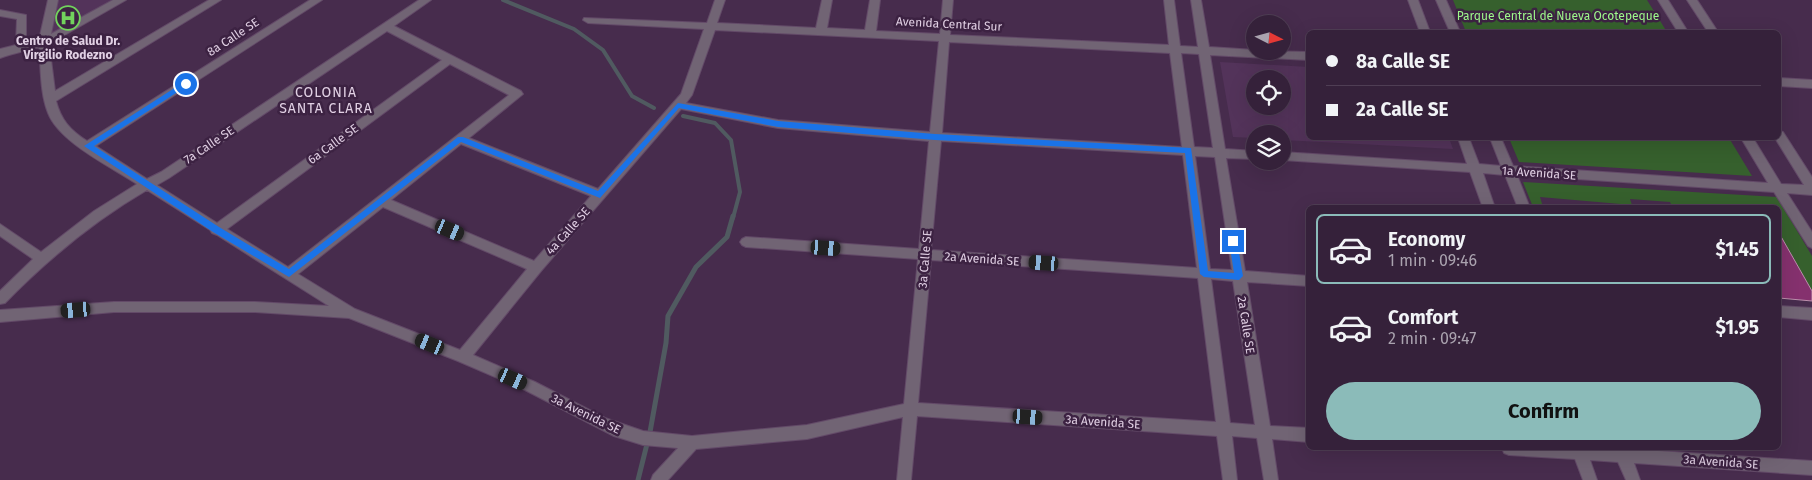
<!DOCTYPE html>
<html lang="en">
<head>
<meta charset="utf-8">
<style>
  :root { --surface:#35213a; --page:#3d2942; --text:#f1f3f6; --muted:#aaa3af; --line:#4f3e54; --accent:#8bbbb9 }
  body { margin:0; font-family:"Fira Sans",sans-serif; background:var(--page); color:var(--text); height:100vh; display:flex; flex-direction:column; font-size:19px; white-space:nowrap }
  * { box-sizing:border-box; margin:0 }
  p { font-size:16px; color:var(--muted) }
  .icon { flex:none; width:28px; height:28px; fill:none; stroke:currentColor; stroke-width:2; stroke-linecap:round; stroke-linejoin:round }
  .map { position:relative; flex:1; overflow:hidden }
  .sheet { position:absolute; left:1306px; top:205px; width:475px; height:245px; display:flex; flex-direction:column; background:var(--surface); border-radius:8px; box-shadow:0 5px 20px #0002,0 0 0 1px var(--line) }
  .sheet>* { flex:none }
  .top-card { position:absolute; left:1306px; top:30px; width:475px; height:110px; border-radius:8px; box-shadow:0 5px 20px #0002,0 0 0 1px var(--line); display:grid; align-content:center; height:110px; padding:0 20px; background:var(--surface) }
  .needle { width:32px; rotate:96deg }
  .tools { position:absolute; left:1246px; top:15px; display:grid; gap:10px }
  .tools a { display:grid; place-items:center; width:45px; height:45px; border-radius:50%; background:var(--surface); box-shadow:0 5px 20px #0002,0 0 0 1px var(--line); font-size:25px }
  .end { position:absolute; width:22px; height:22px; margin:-11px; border:6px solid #1a73e8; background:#fff; box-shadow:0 0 0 2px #fff }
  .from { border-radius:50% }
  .car { position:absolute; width:15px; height:30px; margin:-15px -8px; border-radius:6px; box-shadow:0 0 4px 1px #0007; background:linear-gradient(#222 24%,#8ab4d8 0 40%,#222 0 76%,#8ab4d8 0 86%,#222 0) }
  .top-card b { display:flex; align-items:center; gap:18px; height:48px; font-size:19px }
  .top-card b+b { border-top:1px solid var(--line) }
  .top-card i { width:12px; height:12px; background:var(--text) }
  ul { padding:9px 0 0; list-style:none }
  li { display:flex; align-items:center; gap:15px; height:70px; margin:0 10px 8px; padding:0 10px; border:2px solid transparent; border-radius:8px }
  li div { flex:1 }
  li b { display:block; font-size:19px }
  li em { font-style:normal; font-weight:700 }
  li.active { border-color:var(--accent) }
  li>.icon { width:45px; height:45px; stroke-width:1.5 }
  .cta { display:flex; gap:10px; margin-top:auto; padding:10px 20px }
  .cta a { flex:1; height:58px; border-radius:30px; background:var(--accent); color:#111; font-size:20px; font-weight:700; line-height:58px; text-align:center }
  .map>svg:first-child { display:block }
  .built { fill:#53335a; fill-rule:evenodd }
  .green { fill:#36602d }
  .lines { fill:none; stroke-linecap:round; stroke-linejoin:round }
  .stream-far1 { stroke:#505a60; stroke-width:4 }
  .stream { stroke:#505a60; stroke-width:5 }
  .building { fill:#85316e; stroke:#bc8fac }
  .minor-casing { stroke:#634a68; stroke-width:2 }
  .minor { fill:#716474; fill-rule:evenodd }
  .route { fill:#1a73e8 }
  .labels { text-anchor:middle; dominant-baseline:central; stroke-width:5; stroke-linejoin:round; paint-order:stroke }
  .park-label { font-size:12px; fill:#9ef88b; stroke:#3c2242 }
  .street-label { font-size:12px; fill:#e1d0e4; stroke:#3c2242 }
  .poi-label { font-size:12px; font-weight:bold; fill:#e1d0e4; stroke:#3c2242 }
  .neighbourhood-label { font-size:14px; letter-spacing:1px; fill:#e1d0e4; stroke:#3c2242 }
</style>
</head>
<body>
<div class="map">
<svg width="1812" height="480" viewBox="0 0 1812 480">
  <rect width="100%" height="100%" fill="#472c4d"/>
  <!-- built -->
  <path class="built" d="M 58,0 L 114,0 L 50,36 Z
    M 1220,62 L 1309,67 L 1309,138 L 1449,138 L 1453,149 L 1283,140 L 1282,134 L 1255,134 L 1255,138 L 1233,137 ZM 1255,79 L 1282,79 L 1282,106 L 1255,106 Z"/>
  <!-- green -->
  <path class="green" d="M 1453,0 L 1647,0 L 1667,32 L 1466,32 Z
    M 1509,138 L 1729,138 L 1752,176 L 1519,162 Z
    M 1523,182 L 1777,197 L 1812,256 L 1812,291 L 1779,233 L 1779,208 L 1696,204 L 1697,207 L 1673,208 L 1670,202 L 1630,199 L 1632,205 L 1540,197 L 1543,207 L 1533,207 Z"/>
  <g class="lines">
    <!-- stream-far1 -->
    <path class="stream-far1" d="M 503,0 L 574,29 L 603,50 L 632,96 L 654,108
      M 683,116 L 715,123 L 731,140 L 740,192 L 733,218"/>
    <!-- stream -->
    <path class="stream" d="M 638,480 L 650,432 L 666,343 L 668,316 L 696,267 L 727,237 L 733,216"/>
  </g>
  <!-- building -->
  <path class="building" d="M 1779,233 L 1812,291 L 1812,301 L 1779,298 Z"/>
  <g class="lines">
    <!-- minor casing -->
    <g class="minor-casing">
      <path id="minor" d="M 48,0 L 58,0 L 51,34 L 113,0 L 126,0 L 49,44 L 55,91 L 209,0 L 221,0 L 56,101 C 61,120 70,130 87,141 L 310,0 L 322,0 L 96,146 L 147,179 L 161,172 L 419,0 L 431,0 L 394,26 L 521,91 L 523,94 L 469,138 L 598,189 L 681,94 L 704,29 L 588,23 L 583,20 L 584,18 L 707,23 L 715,0 L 725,0 L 717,23 L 816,28 L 822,0 L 832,0 L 827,28 L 865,30 L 870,0 L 880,0 L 876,31 L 940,34 L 943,0 L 953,0 L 950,35 L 1169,45 L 1164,0 L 1174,0 L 1180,46 L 1198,47 L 1191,0 L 1201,0 L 1209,47 L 1255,50 L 1255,51 L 1309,52 L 1309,60 L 1210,55 L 1225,149 L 1255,151 L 1255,159 L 1226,158 L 1245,271 L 1309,276 L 1309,286 L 1247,282 L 1270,426 L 1309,428 L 1309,442 L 1272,439 L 1278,480 L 1264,480 L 1257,438 L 1232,436 L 1237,480 L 1223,480 L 1217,436 L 917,416 L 911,480 L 897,480 L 903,417 L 807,439 L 696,449 L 668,480 L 651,480 L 653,475 L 678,448 L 643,445 L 614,436 L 525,390 L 458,361 L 349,318 L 255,312 L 114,312 L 0,322 L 0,310 L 114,302 L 255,302 L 329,306 L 217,235 L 212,233 L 210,230 L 147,190 C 94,221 48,259 5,303 L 0,304 L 0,291 L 33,259 L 0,236 L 0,224 L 41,252 L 94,211 L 137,184 C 111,167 59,142 48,113 C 40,93 41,68 39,47 C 25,51 14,53 0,58 L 0,49 L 16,45 L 17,19 L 0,16 L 0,10 L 26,15 L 26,43 L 39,40 ZM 715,30 L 939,41 L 930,132 L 778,120 L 686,103 L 692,95 ZM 387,31 L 442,60 L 217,223 L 157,185 L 169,178 ZM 949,42 L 1170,53 L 1182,147 L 942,133 ZM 1181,53 L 1199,54 L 1213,148 L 1194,147 ZM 450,64 L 509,95 L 288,267 L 227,229 ZM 681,109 L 778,128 L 929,141 L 919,249 L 746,237 L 742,239 L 740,242 L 742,245 L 746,247 L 918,259 L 904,404 L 807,425 L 692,436 L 643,431 L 605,418 L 535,382 L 473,355 L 541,271 ZM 941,141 L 1183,155 L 1197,268 L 931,250 ZM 461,144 L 591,196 L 534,261 L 391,200 ZM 1195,156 L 1215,157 L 1232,270 L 1210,269 ZM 383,207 L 527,269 L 460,350 L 355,309 L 298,274 ZM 931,260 L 1198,278 L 1216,422 L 918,403 ZM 1211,279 L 1233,281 L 1255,425 L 1230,423 Z
        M 1408,0 L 1418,0 L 1430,32 L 1420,32 Z
        M 1436,0 L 1446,0 L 1460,32 L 1450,32 Z
        M 1658,0 L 1668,0 L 1688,32 L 1678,32 Z
        M 1687,0 L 1697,0 L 1718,32 L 1708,32 Z
        M 1779,78 L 1812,80 L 1812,88 L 1779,86 Z
        M 1779,131 L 1783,132 L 1812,177 L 1812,195 L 1787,193 L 1812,232 L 1812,248 L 1808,246 L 1774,192 L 1517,175 L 1530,208 L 1518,208 L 1505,175 L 1483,173 L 1495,208 L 1483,208 L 1470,172 L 1282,160 L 1282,152 L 1467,164 L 1458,138 L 1469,138 L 1479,164 L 1501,166 L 1490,138 L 1501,138 L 1513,166 L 1768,183 L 1741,138 L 1753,138 L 1781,184 L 1804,185 L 1775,138 L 1779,138 Z
        M 1779,306 L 1812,308 L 1812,320 L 1779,317 Z
        M 1502,448 L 1627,448 L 1628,449 L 1812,461 L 1812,475 L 1634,463 L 1640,480 L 1626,480 L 1618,462 L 1590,460 L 1597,480 L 1583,480 L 1575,459 L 1509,455 L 1504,453 Z"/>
    </g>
    <!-- minor -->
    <use href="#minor" class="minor"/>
  </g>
  <!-- route -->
  <path class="route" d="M 184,82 L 190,84 L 94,146 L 219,227 L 289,269 L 458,137 L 463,137 L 598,191 L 678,103 L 778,121 L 935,134 L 1191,148 L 1208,271 L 1234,273 L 1229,241 L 1233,238 L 1237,241 L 1243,276 L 1239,280 L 1204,277 L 1200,274 L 1185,153 L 935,140 L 778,127 L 679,108 L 600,198 L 461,142 L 289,277 L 213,232 L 84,146 Z"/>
  <!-- icons -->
  <defs>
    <g id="hospital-ring" transform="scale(1.25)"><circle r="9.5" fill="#3c2242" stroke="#72d25d" stroke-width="1.5"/><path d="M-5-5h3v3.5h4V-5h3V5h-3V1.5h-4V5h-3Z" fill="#72d25d"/></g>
  </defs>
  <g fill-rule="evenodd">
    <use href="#hospital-ring" x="68" y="18"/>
  </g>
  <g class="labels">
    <!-- park labels -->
    <g class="park-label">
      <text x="1558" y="16">Parque Central de Nueva Ocotepeque</text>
    </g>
    <!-- street labels -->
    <g class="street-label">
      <text transform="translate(949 24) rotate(3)">Avenida Central Sur</text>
      <text transform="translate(233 37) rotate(-33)">8a Calle SE</text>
      <text transform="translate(333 144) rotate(-36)">6a Calle SE</text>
      <text transform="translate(209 145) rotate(-34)">7a Calle SE</text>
      <text transform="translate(1539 173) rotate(4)">1a Avenida SE</text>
      <text transform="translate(568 231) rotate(-48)">4a Calle SE</text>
      <text transform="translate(925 259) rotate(-85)">3a Calle SE</text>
      <text transform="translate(982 259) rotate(4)">2a Avenida SE</text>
      <text transform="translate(1246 325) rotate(81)">2a Calle SE</text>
      <text transform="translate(586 414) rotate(26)">3a Avenida SE</text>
      <text transform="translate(1103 422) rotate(4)">3a Avenida SE</text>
      <text transform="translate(1721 462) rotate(4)">3a Avenida SE</text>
    </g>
    <!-- poi labels -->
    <g class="poi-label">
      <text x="68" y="41">Centro de Salud Dr.<tspan x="68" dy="14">Virgilio Rodezno</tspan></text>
    </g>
    <!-- neighbourhood labels -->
    <g class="neighbourhood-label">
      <text x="326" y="92">COLONIA<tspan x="326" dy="16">SANTA CLARA</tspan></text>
    </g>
  </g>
</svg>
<div class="tools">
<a><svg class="needle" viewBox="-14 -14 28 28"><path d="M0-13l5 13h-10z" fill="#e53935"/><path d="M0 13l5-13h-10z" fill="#aaa3af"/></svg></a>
<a><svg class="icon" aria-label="locate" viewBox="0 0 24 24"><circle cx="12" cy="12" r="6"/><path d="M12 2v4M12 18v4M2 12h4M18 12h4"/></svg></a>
<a><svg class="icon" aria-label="layers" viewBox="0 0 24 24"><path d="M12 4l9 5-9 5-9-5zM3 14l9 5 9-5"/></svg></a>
</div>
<i class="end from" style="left:186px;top:84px"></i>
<i class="end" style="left:1233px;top:241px"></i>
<i class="car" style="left:450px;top:230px;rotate:113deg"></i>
<i class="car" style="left:826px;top:248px;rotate:94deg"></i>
<i class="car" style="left:1044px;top:263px;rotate:274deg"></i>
<i class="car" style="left:76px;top:310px;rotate:265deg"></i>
<i class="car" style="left:430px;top:344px;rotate:292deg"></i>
<i class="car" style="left:513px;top:379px;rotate:114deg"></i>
<i class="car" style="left:1028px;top:417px;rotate:94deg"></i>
<div class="top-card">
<b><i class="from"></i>8a Calle SE</b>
<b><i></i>2a Calle SE</b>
</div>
<section class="sheet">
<ul>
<li class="active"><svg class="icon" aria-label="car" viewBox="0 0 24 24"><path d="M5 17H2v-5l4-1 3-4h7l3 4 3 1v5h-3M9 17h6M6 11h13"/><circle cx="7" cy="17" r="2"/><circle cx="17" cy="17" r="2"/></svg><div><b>Economy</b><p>1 min · 09:46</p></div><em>$1.45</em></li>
<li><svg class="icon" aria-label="car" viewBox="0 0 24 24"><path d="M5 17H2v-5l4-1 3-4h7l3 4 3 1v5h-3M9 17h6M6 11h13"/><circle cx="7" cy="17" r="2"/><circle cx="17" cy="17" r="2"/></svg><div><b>Comfort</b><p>2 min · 09:47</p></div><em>$1.95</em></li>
</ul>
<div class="cta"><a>Confirm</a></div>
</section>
</div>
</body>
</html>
